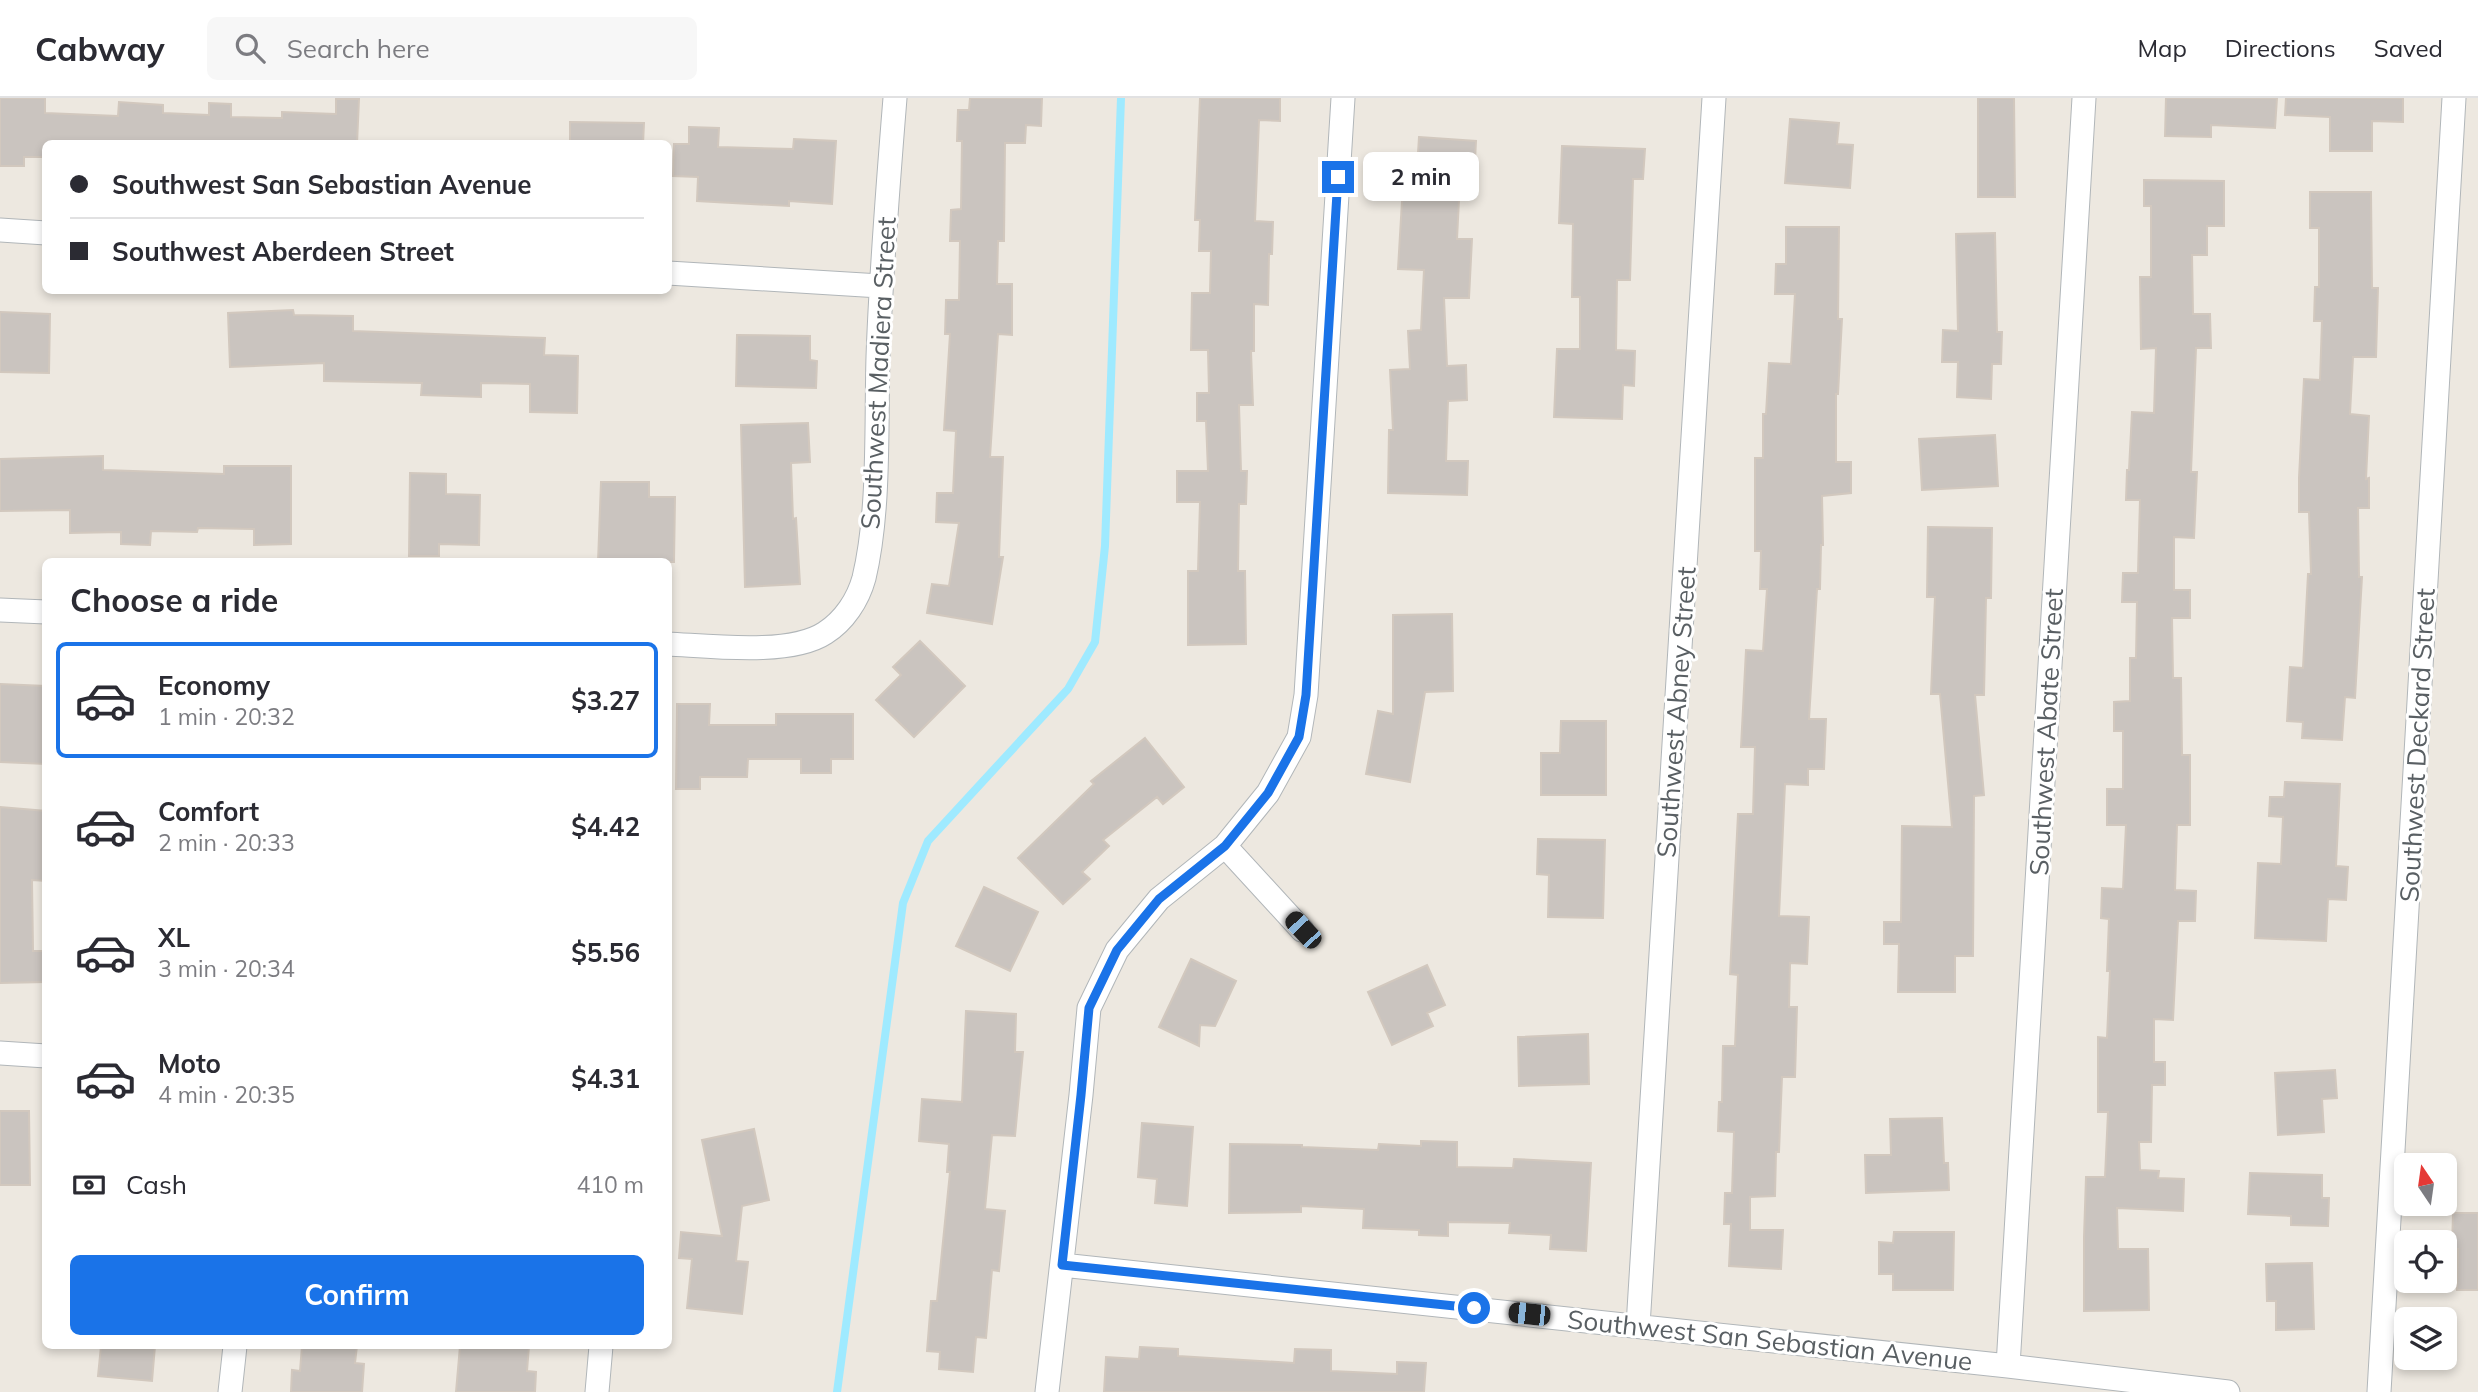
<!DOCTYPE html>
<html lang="en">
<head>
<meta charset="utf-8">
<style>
  :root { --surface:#fff; --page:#f7f7f7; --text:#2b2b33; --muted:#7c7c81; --line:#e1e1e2; --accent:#1a73e8 }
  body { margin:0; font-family:Mulish,sans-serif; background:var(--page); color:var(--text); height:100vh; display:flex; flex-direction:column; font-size:26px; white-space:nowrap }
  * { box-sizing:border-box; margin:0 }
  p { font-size:23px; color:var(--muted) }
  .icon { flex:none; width:38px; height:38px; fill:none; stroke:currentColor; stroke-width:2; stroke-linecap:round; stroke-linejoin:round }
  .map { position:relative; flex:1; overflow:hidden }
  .panel { position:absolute; left:42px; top:460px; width:630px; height:791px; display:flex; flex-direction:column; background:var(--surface); border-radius:10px; box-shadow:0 4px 10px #0003 }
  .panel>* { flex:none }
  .top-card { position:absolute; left:42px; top:42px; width:630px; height:154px; border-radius:10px; box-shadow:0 4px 10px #0003; display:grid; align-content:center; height:154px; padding:0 28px; background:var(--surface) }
  .needle { width:46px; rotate:347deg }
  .fabs { position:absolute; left:2394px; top:1055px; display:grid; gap:14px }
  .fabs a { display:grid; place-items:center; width:63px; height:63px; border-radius:10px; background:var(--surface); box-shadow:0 4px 10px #0003; font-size:35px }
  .end { position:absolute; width:32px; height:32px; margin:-16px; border:9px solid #1a73e8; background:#fff; box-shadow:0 0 0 4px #fff }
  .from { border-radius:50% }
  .bubble { position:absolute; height:49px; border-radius:10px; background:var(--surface); box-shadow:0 4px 10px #0003; font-size:23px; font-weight:700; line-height:49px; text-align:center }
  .car { position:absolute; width:21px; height:42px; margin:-21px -10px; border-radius:9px; box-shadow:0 0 5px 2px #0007; background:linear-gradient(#222 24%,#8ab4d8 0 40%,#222 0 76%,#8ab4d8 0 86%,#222 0) }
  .top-card b { display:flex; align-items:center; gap:24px; height:66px; font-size:26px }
  .top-card b+b { border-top:2px solid var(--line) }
  .top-card i { width:18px; height:18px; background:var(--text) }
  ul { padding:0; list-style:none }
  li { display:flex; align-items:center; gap:21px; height:116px; margin:0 14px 10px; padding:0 14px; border:4px solid transparent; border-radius:10px }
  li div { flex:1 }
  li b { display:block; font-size:26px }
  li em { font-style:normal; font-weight:700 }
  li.on { border-color:var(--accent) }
  li>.icon { width:63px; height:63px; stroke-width:1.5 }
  h2 { padding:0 28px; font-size:32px; line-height:84px }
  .pay { display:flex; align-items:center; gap:18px; height:77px; padding:0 28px; font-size:26px }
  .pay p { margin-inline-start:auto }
  .action { display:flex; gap:14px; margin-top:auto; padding:14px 28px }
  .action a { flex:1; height:80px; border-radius:10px; background:var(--accent); color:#fff; font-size:28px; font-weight:700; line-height:80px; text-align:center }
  header { display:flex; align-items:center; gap:42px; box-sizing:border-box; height:98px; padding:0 35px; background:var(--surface); border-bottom:2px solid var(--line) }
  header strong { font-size:33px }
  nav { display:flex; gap:38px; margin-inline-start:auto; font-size:24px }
  .search { width:490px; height:63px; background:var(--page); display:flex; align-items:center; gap:18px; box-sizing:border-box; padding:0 24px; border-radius:10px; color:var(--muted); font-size:26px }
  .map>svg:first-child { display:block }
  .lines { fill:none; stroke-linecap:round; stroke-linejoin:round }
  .stream { stroke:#9feaff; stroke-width:8 }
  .building { fill:#cac4bf; stroke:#d2c8be; stroke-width:2 }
  .street-casing { stroke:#b1b6b9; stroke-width:25 }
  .street { stroke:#fff; stroke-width:23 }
  .route { stroke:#1a73e8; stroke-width:9 }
  .labels { text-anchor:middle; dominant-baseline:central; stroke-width:6; stroke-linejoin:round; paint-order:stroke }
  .street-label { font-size:26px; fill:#595f63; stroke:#fff }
</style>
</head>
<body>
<header>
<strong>Cabway</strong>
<div class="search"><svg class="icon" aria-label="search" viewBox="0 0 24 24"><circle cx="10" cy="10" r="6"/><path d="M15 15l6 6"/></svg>Search here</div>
<nav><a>Map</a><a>Directions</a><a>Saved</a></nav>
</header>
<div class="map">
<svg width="2478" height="1294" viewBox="0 0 2478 1294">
  <rect width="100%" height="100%" fill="#ede8e0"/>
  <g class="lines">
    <!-- stream -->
    <path class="stream" d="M 837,1294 L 903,805 L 928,743 L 1068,591 L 1095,544 L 1105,448 L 1121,0"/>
  </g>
  <!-- building -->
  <path class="building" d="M 0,0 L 45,0 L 45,15 L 118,18 L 119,4 L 163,7 L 163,15 L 209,17 L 209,5 L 231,6 L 231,19 L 282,20 L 282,14 L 336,16 L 336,1 L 359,1 L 357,46 L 46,46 L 46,59 L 24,59 L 24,68 L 0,68 Z
    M 970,0 L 1042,0 L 1041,28 L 1026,27 L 1025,45 L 1005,45 L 1004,143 L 998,143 L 997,186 L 1012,186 L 1012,237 L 998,236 L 990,359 L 1003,359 L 999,459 L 1003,459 L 992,526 L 927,515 L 932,486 L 949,488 L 959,425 L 936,424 L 937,395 L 953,395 L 956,333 L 944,332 L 950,236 L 945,236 L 946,202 L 959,202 L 960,143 L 950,143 L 951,112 L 961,111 L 962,43 L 957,43 L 958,12 L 969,12 Z
    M 1200,0 L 1280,0 L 1280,23 L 1259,22 L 1255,123 L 1273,124 L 1272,156 L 1269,156 L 1268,207 L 1254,206 L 1254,253 L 1251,253 L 1253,307 L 1239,307 L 1241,373 L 1247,373 L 1246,406 L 1239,406 L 1238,473 L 1245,473 L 1246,546 L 1188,547 L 1188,473 L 1198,473 L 1200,404 L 1177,404 L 1177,373 L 1208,373 L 1206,323 L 1197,323 L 1197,295 L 1209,295 L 1208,252 L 1191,252 L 1192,195 L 1210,195 L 1211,153 L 1199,153 L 1200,122 L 1195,122 Z
    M 1978,0 L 2014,0 L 2015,99 L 1978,99 Z
    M 2166,0 L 2277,0 L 2275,30 L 2211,27 L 2211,39 L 2165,38 Z
    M 2286,0 L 2403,0 L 2403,24 L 2372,23 L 2372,53 L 2330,53 L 2330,19 L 2285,17 Z
    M 1790,21 L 1839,25 L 1837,46 L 1853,47 L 1850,90 L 1785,85 Z
    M 570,24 L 644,25 L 643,46 L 570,46 Z
    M 689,29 L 719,30 L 718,49 L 793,51 L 794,41 L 836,43 L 832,106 L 789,103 L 789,108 L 697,103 L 698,79 L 673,78 L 674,46 L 689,46 Z
    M 1419,39 L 1476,43 L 1474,82 L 1460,82 L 1457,141 L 1472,141 L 1469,200 L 1444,200 L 1447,268 L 1466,267 L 1467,302 L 1448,303 L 1446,363 L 1468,363 L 1467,397 L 1388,395 L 1389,332 L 1393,332 L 1390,272 L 1410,271 L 1408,233 L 1421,232 L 1424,172 L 1398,171 L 1403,86 L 1416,87 Z
    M 1562,48 L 1645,51 L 1643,81 L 1633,81 L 1630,182 L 1617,182 L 1616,252 L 1635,253 L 1634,288 L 1623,287 L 1622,321 L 1554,319 L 1557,251 L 1580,251 L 1580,199 L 1572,199 L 1573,126 L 1559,125 Z
    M 2144,82 L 2224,83 L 2224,128 L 2207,128 L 2207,157 L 2192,157 L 2193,216 L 2210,216 L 2211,250 L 2196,250 L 2191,374 L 2197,374 L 2194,440 L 2174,439 L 2174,492 L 2190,492 L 2190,520 L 2172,520 L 2173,580 L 2181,580 L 2182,657 L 2190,657 L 2190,727 L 2177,727 L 2175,792 L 2196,793 L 2195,823 L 2178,823 L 2173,922 L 2154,921 L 2154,964 L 2165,964 L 2165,987 L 2152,987 L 2151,1044 L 2139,1044 L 2140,1072 L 2159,1073 L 2158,1080 L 2184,1081 L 2183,1113 L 2117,1110 L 2118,1151 L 2148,1151 L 2149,1212 L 2084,1213 L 2084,1139 L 2086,1079 L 2105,1079 L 2108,1014 L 2098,1014 L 2098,939 L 2107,940 L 2110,873 L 2107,873 L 2109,821 L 2101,820 L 2102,790 L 2123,791 L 2126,727 L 2107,727 L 2107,691 L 2123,691 L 2123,633 L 2114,633 L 2114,604 L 2130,603 L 2130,560 L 2136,560 L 2137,504 L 2122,504 L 2123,475 L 2138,475 L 2140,402 L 2126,402 L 2127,372 L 2129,372 L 2132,314 L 2154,315 L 2156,250 L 2141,251 L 2140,179 L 2151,179 L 2151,108 L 2144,108 Z
    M 2310,94 L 2371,94 L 2372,190 L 2378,190 L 2376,259 L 2353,259 L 2350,316 L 2369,318 L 2366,381 L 2369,380 L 2369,410 L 2358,410 L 2359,479 L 2362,479 L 2355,600 L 2345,599 L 2342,642 L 2302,640 L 2303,624 L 2287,623 L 2290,569 L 2303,570 L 2308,476 L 2311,476 L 2309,414 L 2299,414 L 2299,380 L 2304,281 L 2320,282 L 2322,223 L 2314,223 L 2315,189 L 2319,189 L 2319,130 L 2310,130 Z
    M 1786,129 L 1839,129 L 1838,221 L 1842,221 L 1838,296 L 1836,296 L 1836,364 L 1851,364 L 1851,395 L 1822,398 L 1823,447 L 1821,447 L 1820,491 L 1817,491 L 1809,621 L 1826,621 L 1824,671 L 1808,671 L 1808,687 L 1785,686 L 1779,818 L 1809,819 L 1807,866 L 1790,865 L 1789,909 L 1797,909 L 1795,979 L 1782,979 L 1779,1054 L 1776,1054 L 1775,1098 L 1750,1099 L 1750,1132 L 1783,1132 L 1781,1171 L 1729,1168 L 1731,1126 L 1724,1126 L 1725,1095 L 1732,1095 L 1734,1034 L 1718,1033 L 1719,1004 L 1722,1004 L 1723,948 L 1735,948 L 1738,877 L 1730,876 L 1738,716 L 1753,716 L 1755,649 L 1741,649 L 1746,552 L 1763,553 L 1767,491 L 1760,491 L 1761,453 L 1755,453 L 1755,360 L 1763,360 L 1763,316 L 1766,316 L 1769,265 L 1791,266 L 1795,196 L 1775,196 L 1776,166 L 1786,166 Z
    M 1995,135 L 1997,234 L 2002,234 L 2001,266 L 1992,266 L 1991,301 L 1957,299 L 1958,264 L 1942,264 L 1943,232 L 1958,233 L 1956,136 Z
    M 293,212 L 294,217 L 353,218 L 353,233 L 545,240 L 544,257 L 578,258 L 577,315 L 530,314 L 530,286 L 481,285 L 481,299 L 421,297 L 422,285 L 324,283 L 324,265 L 230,269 L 228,215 Z
    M 0,214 L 50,216 L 49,275 L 0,274 Z
    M 737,237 L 810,238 L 810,262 L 817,263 L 816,290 L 736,288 Z
    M 808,325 L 810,364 L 791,365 L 793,421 L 796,420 L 800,486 L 745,489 L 741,327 Z
    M 1995,337 L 1998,388 L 1922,392 L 1919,341 Z
    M 103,358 L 103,372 L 224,376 L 224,368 L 291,368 L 291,446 L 254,447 L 254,431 L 198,430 L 197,434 L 151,433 L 150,447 L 121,446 L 121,434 L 70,435 L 70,412 L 0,413 L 0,361 Z
    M 410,375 L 446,376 L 446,396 L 480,397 L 479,447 L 439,446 L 439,458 L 409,458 Z
    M 601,384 L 649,384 L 649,399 L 675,399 L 674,464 L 598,464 Z
    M 1928,429 L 1992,430 L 1991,500 L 1986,500 L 1984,597 L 1975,597 L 1984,697 L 1974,698 L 1973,858 L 1955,858 L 1955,894 L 1898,894 L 1899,846 L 1884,846 L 1884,824 L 1901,824 L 1902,728 L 1952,729 L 1940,596 L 1931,596 L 1935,499 L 1927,499 Z
    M 1452,516 L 1453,593 L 1425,594 L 1410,684 L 1366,676 L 1378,613 L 1393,616 L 1393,517 Z
    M 920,543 L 965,588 L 914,639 L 876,602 L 901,577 L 893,569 Z
    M 0,586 L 46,588 L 46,666 L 0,664 Z
    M 677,606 L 710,606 L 709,627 L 776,627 L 776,616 L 853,616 L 853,661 L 831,661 L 831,675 L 801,675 L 801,661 L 748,661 L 747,679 L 700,679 L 700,691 L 676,691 Z
    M 1561,623 L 1606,623 L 1606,697 L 1541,697 L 1541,655 L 1560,655 Z
    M 1145,640 L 1184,689 L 1163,706 L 1157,699 L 1103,742 L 1109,748 L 1082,774 L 1090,781 L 1063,806 L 1018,760 L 1094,686 L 1091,683 Z
    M 2285,684 L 2340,686 L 2336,768 L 2348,769 L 2346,802 L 2328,801 L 2326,843 L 2255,840 L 2258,765 L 2281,766 L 2283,719 L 2269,718 L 2270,699 L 2284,699 Z
    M 0,709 L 46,713 L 46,783 L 32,782 L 33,853 L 46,853 L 46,884 L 0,885 Z
    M 1538,741 L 1605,742 L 1603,820 L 1548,819 L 1549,777 L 1537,776 Z
    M 984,789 L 1038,814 L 1010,873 L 956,848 Z
    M 1191,861 L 1236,883 L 1215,928 L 1200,927 L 1199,948 L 1159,929 Z
    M 1427,867 L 1445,907 L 1427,915 L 1433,928 L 1392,947 L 1368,894 Z
    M 966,913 L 1016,916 L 1015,954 L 1023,954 L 1015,1038 L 992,1037 L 985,1111 L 1005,1113 L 999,1173 L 992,1172 L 986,1240 L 976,1239 L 973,1274 L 939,1271 L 940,1254 L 927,1253 L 931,1203 L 937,1203 L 950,1074 L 947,1074 L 949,1046 L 919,1043 L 922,1001 L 962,1004 Z
    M 1588,936 L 1589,986 L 1519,988 L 1518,939 Z
    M 2335,972 L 2337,1000 L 2322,1001 L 2324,1034 L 2278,1037 L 2275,975 Z
    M 0,1013 L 29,1013 L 30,1087 L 0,1087 Z
    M 1942,1020 L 1944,1065 L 1948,1065 L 1949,1092 L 1866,1095 L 1865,1057 L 1891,1057 L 1890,1021 Z
    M 1142,1025 L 1193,1029 L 1187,1108 L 1155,1105 L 1157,1081 L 1138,1079 Z
    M 754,1031 L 769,1102 L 742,1108 L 736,1163 L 748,1164 L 742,1216 L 687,1210 L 692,1161 L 679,1160 L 681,1134 L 722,1138 L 702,1042 Z
    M 1421,1043 L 1457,1044 L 1457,1069 L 1513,1070 L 1514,1061 L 1591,1065 L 1586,1153 L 1550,1151 L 1551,1137 L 1509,1135 L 1510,1125 L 1448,1124 L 1448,1138 L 1419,1137 L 1419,1132 L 1363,1130 L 1364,1111 L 1301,1108 L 1301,1114 L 1229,1115 L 1230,1046 L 1302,1047 L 1302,1049 L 1378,1052 L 1379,1046 L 1421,1048 Z
    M 2250,1075 L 2322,1077 L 2322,1100 L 2329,1100 L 2328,1128 L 2291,1127 L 2291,1118 L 2248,1116 Z
    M 2453,1115 L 2478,1115 L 2478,1192 L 2457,1192 L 2458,1151 L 2452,1151 Z
    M 1894,1134 L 1954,1134 L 1953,1192 L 1893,1192 L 1893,1176 L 1879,1176 L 1879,1144 L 1893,1145 Z
    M 2312,1165 L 2314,1231 L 2276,1232 L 2276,1203 L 2267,1203 L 2266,1166 Z
    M 101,1248 L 155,1248 L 152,1283 L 98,1278 Z
    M 302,1248 L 357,1248 L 355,1265 L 364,1266 L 362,1294 L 291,1294 L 292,1272 L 300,1273 Z
    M 460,1248 L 529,1248 L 527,1273 L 536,1274 L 535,1294 L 456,1294 Z
    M 1140,1249 L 1178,1251 L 1178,1258 L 1294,1265 L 1295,1251 L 1331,1252 L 1331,1273 L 1397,1276 L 1397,1264 L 1426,1265 L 1424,1294 L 1104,1294 L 1106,1259 L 1139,1261 Z"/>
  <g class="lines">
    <!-- street casing -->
    <g class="street-casing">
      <path id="street" d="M 0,132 L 46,135
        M 668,175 L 880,188
        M 0,512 L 46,514
        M 668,546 C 710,548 790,558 825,535 C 844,523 858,502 864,480 C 880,413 876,328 878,259 C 881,172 888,86 895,0
        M 1225,748 L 1302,832
        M 0,955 L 46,958
        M 1062,1167 L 2008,1268 L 2228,1294
        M 1638,1228 L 1714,0
        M 2008,1268 L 2084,0
        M 230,1294 L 235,1248
        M 597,1294 L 601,1248
        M 1047,1294 L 1081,997 L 1089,910 L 1117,852 L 1159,801 L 1225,748 L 1268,695 L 1299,639 L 1306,597 L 1343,0
        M 2379,1294 L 2454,0"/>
    </g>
    <!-- street -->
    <use href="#street" class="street"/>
  </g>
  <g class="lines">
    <!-- route -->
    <path class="route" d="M 1338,79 L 1306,597 L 1299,639 L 1268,695 L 1225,748 L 1159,801 L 1117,852 L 1089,910 L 1081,997 L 1062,1167 L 1474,1210"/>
  </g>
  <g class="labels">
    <!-- street labels -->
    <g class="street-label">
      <text transform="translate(878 275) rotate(-87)">Southwest Madiera Street</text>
      <text transform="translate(1676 614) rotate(-86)">Southwest Abney Street</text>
      <text transform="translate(2046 634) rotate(-87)">Southwest Abate Street</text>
      <text transform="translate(2417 647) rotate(-87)">Southwest Deckard Street</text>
      <text transform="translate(1770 1242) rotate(6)">Southwest San Sebastian Avenue</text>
    </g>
  </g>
</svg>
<div class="fabs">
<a><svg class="needle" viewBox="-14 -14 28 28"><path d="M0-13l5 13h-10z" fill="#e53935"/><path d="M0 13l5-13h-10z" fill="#7c7c81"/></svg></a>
<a><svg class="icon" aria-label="locate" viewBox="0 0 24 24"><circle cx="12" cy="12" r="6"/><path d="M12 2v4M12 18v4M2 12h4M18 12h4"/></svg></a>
<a><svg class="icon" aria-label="layers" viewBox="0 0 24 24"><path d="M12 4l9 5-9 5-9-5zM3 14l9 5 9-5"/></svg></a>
</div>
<i class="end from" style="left:1474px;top:1210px"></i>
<i class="end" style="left:1338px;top:79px"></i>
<div class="bubble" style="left:1363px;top:54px;width:116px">2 min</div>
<i class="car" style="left:1303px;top:832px;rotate:317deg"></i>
<i class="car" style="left:1529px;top:1216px;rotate:276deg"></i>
<div class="top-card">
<b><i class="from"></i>Southwest San Sebastian Avenue</b>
<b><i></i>Southwest Aberdeen Street</b>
</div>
<section class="panel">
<h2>Choose a ride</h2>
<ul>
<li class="on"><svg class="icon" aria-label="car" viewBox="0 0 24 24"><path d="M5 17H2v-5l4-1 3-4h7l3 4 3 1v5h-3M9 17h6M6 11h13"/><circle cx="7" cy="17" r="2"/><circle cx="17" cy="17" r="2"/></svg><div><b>Economy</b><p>1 min · 20:32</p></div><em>$3.27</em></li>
<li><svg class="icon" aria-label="car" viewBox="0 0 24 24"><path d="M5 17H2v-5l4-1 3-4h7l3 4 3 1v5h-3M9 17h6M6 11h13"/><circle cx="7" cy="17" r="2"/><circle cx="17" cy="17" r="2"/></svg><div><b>Comfort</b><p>2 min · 20:33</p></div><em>$4.42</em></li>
<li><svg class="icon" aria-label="car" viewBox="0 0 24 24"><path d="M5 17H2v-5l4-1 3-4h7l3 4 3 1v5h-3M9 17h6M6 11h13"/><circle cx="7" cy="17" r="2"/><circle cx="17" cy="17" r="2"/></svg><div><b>XL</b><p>3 min · 20:34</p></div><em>$5.56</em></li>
<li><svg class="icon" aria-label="car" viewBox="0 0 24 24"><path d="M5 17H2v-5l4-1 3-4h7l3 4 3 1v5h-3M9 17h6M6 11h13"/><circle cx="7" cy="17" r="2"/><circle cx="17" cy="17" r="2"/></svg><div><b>Moto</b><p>4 min · 20:35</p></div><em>$4.31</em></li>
</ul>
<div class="pay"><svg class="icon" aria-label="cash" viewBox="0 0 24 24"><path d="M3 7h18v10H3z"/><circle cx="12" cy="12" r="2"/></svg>Cash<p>410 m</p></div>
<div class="action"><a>Confirm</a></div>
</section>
</div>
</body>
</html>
